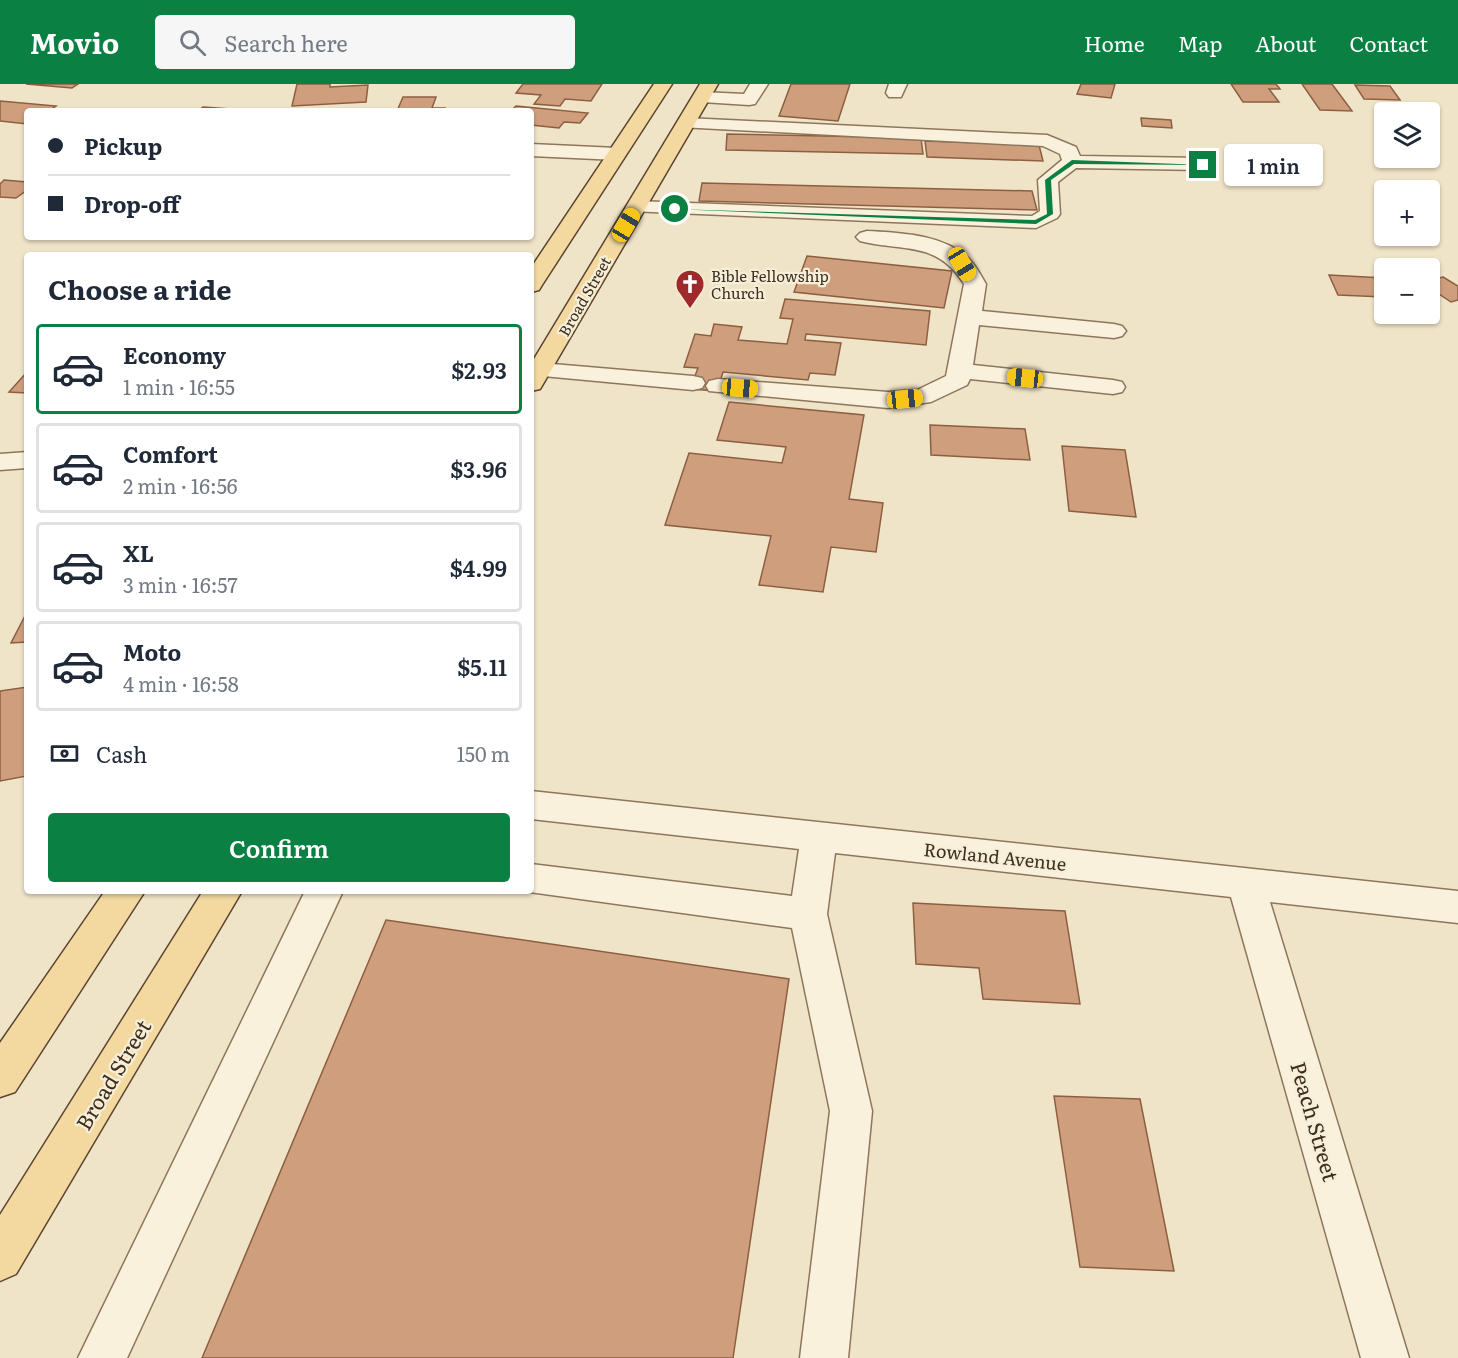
<!DOCTYPE html>
<html lang="en">
<head>
<meta charset="utf-8">
<style>
  :root { --surface:#fff; --page:#f6f6f7; --text:#1f2937; --muted:#747a83; --line:#e0e1e3; --accent:#0b8043 }
  body { margin:0; font-family:Literata,serif; background:var(--page); color:var(--text); height:100vh; display:flex; flex-direction:column; font-size:22px; white-space:nowrap }
  * { box-sizing:border-box; margin:0 }
  p { font-size:20px; color:var(--muted) }
  .icon { flex:none; width:33px; height:33px; fill:none; stroke:currentColor; stroke-width:2; stroke-linecap:round; stroke-linejoin:round }
  .map { position:relative; flex:1; overflow:hidden }
  .panel { position:absolute; left:24px; top:168px; width:510px; height:642px; display:flex; flex-direction:column; background:var(--surface); border-radius:6px; box-shadow:0 2px 4px #0004 }
  .panel>* { flex:none }
  .top-card { position:absolute; left:24px; top:24px; width:510px; height:132px; border-radius:6px; box-shadow:0 2px 4px #0004; display:grid; align-content:center; height:132px; padding:0 24px; background:var(--surface) }
  .fabs { position:absolute; left:1374px; top:18px; display:grid; gap:12px }
  .fabs a { display:grid; place-items:center; width:66px; height:66px; border-radius:6px; background:var(--surface); box-shadow:0 2px 4px #0004; font-size:30px }
  .end { position:absolute; width:27px; height:27px; margin:-14px; border:8px solid #0b8043; background:#fff; box-shadow:0 0 0 3px #fff }
  .from { border-radius:50% }
  .bubble { position:absolute; height:42px; border-radius:6px; background:var(--surface); box-shadow:0 2px 4px #0004; font-size:20px; font-weight:600; line-height:42px; text-align:center }
  .car { position:absolute; width:18px; height:36px; margin:-18px -9px; border-radius:8px; box-shadow:0 0 4px 2px #0007; background:linear-gradient(#f5c518 24%,#345 0 40%,#f5c518 0 76%,#345 0 86%,#f5c518 0) }
  .top-card b { display:flex; align-items:center; gap:21px; height:57px; font-size:22px }
  .top-card b+b { border-top:2px solid var(--line) }
  .top-card i { width:15px; height:15px; background:var(--text) }
  ul { padding:0; list-style:none }
  li { display:flex; align-items:center; gap:18px; height:90px; margin:0 12px 9px; padding:0 12px; border:3px solid var(--line); border-radius:6px }
  li div { flex:1 }
  li b { display:block; font-size:22px }
  li em { font-style:normal; font-weight:600 }
  li.active { border-color:var(--accent) }
  li>.icon { width:54px; height:54px; stroke-width:1.5 }
  h2 { padding:0 24px; font-size:27px; line-height:72px }
  .pay { display:flex; align-items:center; gap:15px; height:66px; padding:0 24px; font-size:22px }
  .pay p { margin-inline-start:auto }
  .button { display:flex; gap:12px; margin-top:auto; padding:12px 24px }
  .button a { flex:1; height:69px; border-radius:6px; background:var(--accent); color:#fff; font-size:24px; font-weight:600; line-height:69px; text-align:center }
  header { display:flex; align-items:center; gap:36px; box-sizing:border-box; height:84px; padding:0 30px; background:var(--accent); color:#fff }
  header strong { font-size:28px }
  nav { display:flex; gap:33px; margin-inline-start:auto; font-size:21px }
  .search { width:420px; height:54px; background:var(--page); display:flex; align-items:center; gap:15px; box-sizing:border-box; padding:0 21px; border-radius:6px; color:var(--muted); font-size:22px }
  .map>svg:first-child { display:block }
  .building { fill:#cf9f7d; stroke:#8d5f41; stroke-width:1.5 }
  .lines { fill:none; stroke-linecap:round; stroke-linejoin:round }
  .minor-casing { stroke:#8d765c; stroke-width:3 }
  .major-casing { stroke:#5b4430; stroke-width:3 }
  .minor { fill:#faf1dc; fill-rule:evenodd }
  .major { fill:#f3d9a0; fill-rule:evenodd }
  .route { fill:#0b8043 }
  .labels { text-anchor:middle; dominant-baseline:central; stroke-width:4.5; stroke-linejoin:round; paint-order:stroke }
  .far-poi-label { font-size:15px; fill:#3d2e20; stroke:#f7eed8; text-anchor:start }
  .far-street-label { font-size:15px; fill:#3d2e20; stroke:#f7eed8 }
  .street-label { font-size:18px; fill:#3d2e20; stroke:#f7eed8 }
  .near-street-label { font-size:21px; fill:#3d2e20; stroke:#f7eed8 }
</style>
</head>
<body>
<header>
<strong>Movio</strong>
<div class="search"><svg class="icon" aria-label="search" viewBox="0 0 24 24"><circle cx="10" cy="10" r="6"/><path d="M15 15l6 6"/></svg>Search here</div>
<nav><a>Home</a><a>Map</a><a>About</a><a>Contact</a></nav>
</header>
<div class="map">
<svg width="1458" height="1274" viewBox="0 0 1458 1274">
  <rect width="100%" height="100%" fill="#f0e4c8"/>
  <!-- building -->
  <path class="building" d="M 26,0 L 78,0 L 72,4 Z
    M 297,0 L 330,0 L 330,3 L 368,1 L 366,18 L 292,22 Z
    M 523,0 L 602,0 L 591,17 L 565,15 L 560,22 L 534,20 L 541,11 L 516,9 Z
    M 791,0 L 850,0 L 838,37 L 779,32 Z
    M 1081,0 L 1115,0 L 1111,14 L 1077,10 Z
    M 1231,0 L 1276,0 L 1280,5 L 1269,5 L 1279,18 L 1243,18 Z
    M 1302,0 L 1332,0 L 1352,27 L 1320,26 Z
    M 1355,1 L 1390,2 L 1400,16 L 1364,15 Z
    M 403,13 L 436,13 L 432,24 L 445,24 L 444,27 L 397,27 Z
    M 0,17 L 56,22 L 49,27 L 27,27 L 27,40 L 0,37 Z
    M 516,22 L 588,29 L 580,39 L 564,38 L 559,44 L 531,41 L 531,27 L 511,27 Z
    M 203,23 L 260,27 L 198,27 Z
    M 1141,34 L 1171,36 L 1172,44 L 1142,42 Z
    M 727,50 L 921,54 L 923,70 L 726,66 Z
    M 925,57 L 1039,61 L 1043,77 L 927,73 Z
    M 4,96 L 27,98 L 27,106 L 16,114 L 0,113 L 0,100 Z
    M 702,99 L 1032,107 L 1037,126 L 699,117 Z
    M 807,172 L 952,187 L 944,224 L 794,208 Z
    M 1329,191 L 1384,194 L 1384,213 L 1338,211 Z
    M 1443,193 L 1458,202 L 1458,216 L 1451,218 L 1430,204 L 1430,196 Z
    M 785,215 L 930,227 L 926,261 L 806,250 L 805,256 L 841,259 L 835,291 L 810,289 L 808,296 L 723,288 L 717,307 L 690,305 L 698,284 L 684,283 L 695,250 L 711,252 L 714,240 L 742,243 L 738,256 L 787,260 L 793,235 L 780,234 Z
    M 27,288 L 27,309 L 9,308 Z
    M 729,318 L 864,331 L 849,415 L 883,419 L 876,468 L 831,463 L 823,508 L 759,501 L 771,452 L 665,441 L 689,369 L 782,379 L 786,363 L 717,356 Z
    M 930,341 L 1025,345 L 1030,376 L 931,371 Z
    M 1062,362 L 1125,366 L 1136,433 L 1069,427 Z
    M 27,528 L 27,558 L 11,559 Z
    M 27,603 L 27,692 L 0,697 L 0,607 Z
    M 913,819 L 1065,827 L 1080,920 L 983,915 L 979,884 L 916,880 Z
    M 386,836 L 789,895 L 733,1274 L 202,1274 Z
    M 1054,1012 L 1140,1015 L 1174,1187 L 1080,1183 Z"/>
  <g class="lines">
    <!-- minor casing -->
    <g class="minor-casing">
      <path id="minor" d="M 750,0 L 768,0 L 755,20 L 749,21 L 702,18 L 693,13 L 702,8 L 744,10 Z
        M 889,0 L 907,0 L 901,13 L 889,13 L 886,9 Z
        M 686,34 L 1047,51 L 1076,63 L 1080,72 L 1203,74 L 1213,80 L 1203,86 L 1076,84 L 1058,98 L 1060,130 L 1057,134 L 1036,144 L 629,127 L 626,123 L 629,119 L 636,117 L 1032,132 L 1040,127 L 1038,96 L 1062,76 L 1060,70 L 1043,62 L 680,43 L 677,39 L 680,35 Z
        M 531,60 L 617,64 L 626,70 L 617,76 L 531,72 Z
        M 867,147 C 900,149 945,150 970,176 C 977,183 981,192 986,200 L 982,227 L 1114,240 L 1122,242 L 1126,247 L 1122,252 L 1114,254 L 979,241 L 973,281 L 1113,296 L 1122,298 L 1125,303 L 1122,308 L 1113,310 L 970,295 L 967,301 L 931,318 L 888,324 L 709,307 L 706,302 L 709,297 L 718,295 L 888,308 L 917,306 L 946,292 L 964,200 C 937,156 902,168 860,157 L 856,153 L 860,149 Z
        M 541,279 L 693,292 L 702,294 L 705,299 L 702,304 L 693,306 L 532,291 L 531,283 Z
        M 27,368 L 27,384 L 0,386 L 0,370 Z
        M 531,707 L 1458,807 L 1458,839 L 1270,818 L 1409,1274 L 1361,1274 L 1231,813 L 835,769 L 827,830 L 872,1027 L 848,1274 L 800,1274 L 830,1027 L 792,844 L 522,807 L 531,807 L 531,780 L 792,812 L 799,765 L 531,735 Z
        M 305,807 L 343,807 L 127,1274 L 78,1274 Z"/>
    </g>
    <!-- major casing -->
    <g class="major-casing">
      <path id="major" d="M 654,0 L 672,0 L 542,201 L 539,206 L 531,208 L 531,184 Z
        M 700,0 L 718,0 L 543,300 L 540,305 L 531,307 L 531,280 Z
        M 105,807 L 145,807 L 15,1008 L 0,1013 L 0,959 Z
        M 203,807 L 242,807 L 16,1190 L 0,1197 L 0,1131 Z"/>
    </g>
    <!-- minor -->
    <use href="#minor" class="minor"/>
    <!-- major -->
    <use href="#major" class="major"/>
  </g>
  <!-- route -->
  <path class="route" d="M 1072,76 L 1206,81 L 1074,80 L 1051,96 L 1053,130 L 1036,140 L 672,125 L 1035,136 L 1047,130 L 1045,96 Z"/>
  <!-- icons -->
  <defs>
    <g id="church-pin" transform="scale(1.5)"><path d="M0 17L-7.5 6A9.5 9.5 0 1 1 7.5 6Z" fill="#9e2a2b" stroke="#f7eed8"/><path d="M-1.2-6h2.4v3.5h3.3v2.4h-3.3V6h-2.4V-.1h-3.3v-2.4h3.3Z" fill="#fff"/></g>
  </defs>
  <g fill-rule="evenodd">
    <use href="#church-pin" x="690" y="200"/>
  </g>
  <g class="labels">
    <!-- far-poi labels -->
    <g class="far-poi-label">
      <text x="711" y="191">Bible Fellowship<tspan x="711" dy="17">Church</tspan></text>
    </g>
    <!-- far-street labels -->
    <g class="far-street-label">
      <text transform="translate(584 212) rotate(-60)">Broad Street</text>
    </g>
    <!-- street labels -->
    <g class="street-label">
      <text transform="translate(995 772) rotate(6)">Rowland Avenue</text>
    </g>
    <!-- near-street labels -->
    <g class="near-street-label">
      <text transform="translate(112 990) rotate(-59)">Broad Street</text>
      <text transform="translate(1316 1037) rotate(74)">Peach Street</text>
    </g>
  </g>
</svg>
<div class="fabs">
<a><svg class="icon" aria-label="layers" viewBox="0 0 24 24"><path d="M12 4l9 5-9 5-9-5zM3 14l9 5 9-5"/></svg></a>
<a>+</a>
<a>−</a>
</div>
<i class="end from" style="left:675px;top:125px"></i>
<i class="end" style="left:1203px;top:81px"></i>
<div class="bubble" style="left:1224px;top:60px;width:99px">1 min</div>
<i class="car" style="left:626px;top:141px;rotate:31deg"></i>
<i class="car" style="left:962px;top:180px;rotate:149deg"></i>
<i class="car" style="left:1025px;top:294px;rotate:276deg"></i>
<i class="car" style="left:740px;top:304px;rotate:95deg"></i>
<i class="car" style="left:905px;top:315px;rotate:84deg"></i>
<div class="top-card">
<b><i class="from"></i>Pickup</b>
<b><i></i>Drop-off</b>
</div>
<section class="panel">
<h2>Choose a ride</h2>
<ul>
<li class="active"><svg class="icon" aria-label="car" viewBox="0 0 24 24"><path d="M5 17H2v-5l4-1 3-4h7l3 4 3 1v5h-3M9 17h6M6 11h13"/><circle cx="7" cy="17" r="2"/><circle cx="17" cy="17" r="2"/></svg><div><b>Economy</b><p>1 min · 16:55</p></div><em>$2.93</em></li>
<li><svg class="icon" aria-label="car" viewBox="0 0 24 24"><path d="M5 17H2v-5l4-1 3-4h7l3 4 3 1v5h-3M9 17h6M6 11h13"/><circle cx="7" cy="17" r="2"/><circle cx="17" cy="17" r="2"/></svg><div><b>Comfort</b><p>2 min · 16:56</p></div><em>$3.96</em></li>
<li><svg class="icon" aria-label="car" viewBox="0 0 24 24"><path d="M5 17H2v-5l4-1 3-4h7l3 4 3 1v5h-3M9 17h6M6 11h13"/><circle cx="7" cy="17" r="2"/><circle cx="17" cy="17" r="2"/></svg><div><b>XL</b><p>3 min · 16:57</p></div><em>$4.99</em></li>
<li><svg class="icon" aria-label="car" viewBox="0 0 24 24"><path d="M5 17H2v-5l4-1 3-4h7l3 4 3 1v5h-3M9 17h6M6 11h13"/><circle cx="7" cy="17" r="2"/><circle cx="17" cy="17" r="2"/></svg><div><b>Moto</b><p>4 min · 16:58</p></div><em>$5.11</em></li>
</ul>
<div class="pay"><svg class="icon" aria-label="cash" viewBox="0 0 24 24"><path d="M3 7h18v10H3z"/><circle cx="12" cy="12" r="2"/></svg>Cash<p>150 m</p></div>
<div class="button"><a>Confirm</a></div>
</section>
</div>
</body>
</html>
